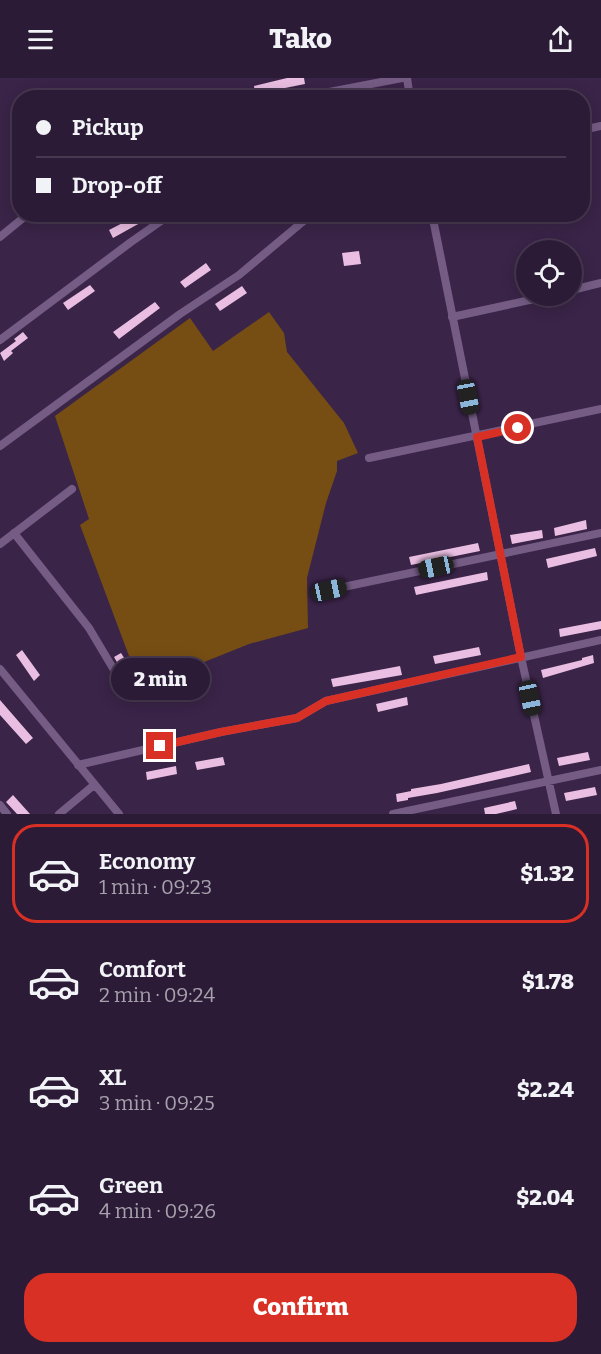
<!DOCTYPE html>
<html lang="en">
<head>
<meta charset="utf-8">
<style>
  :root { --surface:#2c1b36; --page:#34243e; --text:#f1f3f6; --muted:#a6a1ad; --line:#483951; --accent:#d93025 }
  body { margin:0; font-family:Bitter,serif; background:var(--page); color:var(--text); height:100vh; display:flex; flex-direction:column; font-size:22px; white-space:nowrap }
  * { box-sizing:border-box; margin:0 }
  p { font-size:20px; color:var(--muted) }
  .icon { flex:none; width:33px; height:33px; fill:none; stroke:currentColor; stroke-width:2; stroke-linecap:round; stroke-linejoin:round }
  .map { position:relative; height:736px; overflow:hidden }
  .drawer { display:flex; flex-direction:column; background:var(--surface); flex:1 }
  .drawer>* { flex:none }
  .hud { position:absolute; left:12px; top:12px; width:578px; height:132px; border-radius:24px; box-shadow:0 3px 15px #0003,0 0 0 2px var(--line); display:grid; align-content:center; height:132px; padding:0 24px; background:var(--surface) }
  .controls { position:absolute; left:516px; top:162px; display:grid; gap:12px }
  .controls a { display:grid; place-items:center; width:66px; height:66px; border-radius:50%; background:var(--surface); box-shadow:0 3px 15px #0003,0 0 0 2px var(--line); font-size:30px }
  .end { position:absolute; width:27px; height:27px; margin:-14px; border:8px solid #d93025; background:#fff; box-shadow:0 0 0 3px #fff }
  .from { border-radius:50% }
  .bubble { position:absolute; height:42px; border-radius:21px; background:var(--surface); box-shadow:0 3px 15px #0003,0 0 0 2px var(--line); font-size:20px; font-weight:800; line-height:42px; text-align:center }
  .car { position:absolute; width:18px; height:36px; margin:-18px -9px; border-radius:8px; box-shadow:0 0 4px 2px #0007; background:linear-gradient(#222 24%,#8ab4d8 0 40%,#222 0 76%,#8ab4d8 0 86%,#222 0) }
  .hud b { display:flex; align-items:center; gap:21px; height:57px; font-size:22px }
  .hud b+b { border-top:2px solid var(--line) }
  .hud i { width:15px; height:15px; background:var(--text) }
  ul { padding:10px 0 0; list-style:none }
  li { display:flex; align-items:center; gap:18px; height:99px; margin:0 12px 9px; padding:0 12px; border:3px solid transparent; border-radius:24px }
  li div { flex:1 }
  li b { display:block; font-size:22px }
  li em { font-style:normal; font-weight:800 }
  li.current { border-color:var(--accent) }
  li>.icon { width:54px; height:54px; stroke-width:1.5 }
  .button { display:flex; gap:12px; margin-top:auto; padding:12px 24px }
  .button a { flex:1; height:69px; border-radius:24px; background:var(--accent); color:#fff; font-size:24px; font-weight:800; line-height:69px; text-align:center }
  header { display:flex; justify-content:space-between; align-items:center; height:78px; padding:0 24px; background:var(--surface); font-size:27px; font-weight:800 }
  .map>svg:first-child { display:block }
  .green { fill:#764e14 }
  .building { fill:#e9bee2 }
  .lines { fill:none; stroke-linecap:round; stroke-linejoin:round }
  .minor { stroke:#755c85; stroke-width:8 }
  .route { stroke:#d93025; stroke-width:8 }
</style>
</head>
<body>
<header><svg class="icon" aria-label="menu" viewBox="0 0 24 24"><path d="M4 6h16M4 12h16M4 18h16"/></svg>Tako<svg class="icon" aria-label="share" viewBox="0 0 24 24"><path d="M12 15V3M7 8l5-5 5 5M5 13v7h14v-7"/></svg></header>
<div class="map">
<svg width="601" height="736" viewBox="0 0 601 736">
  <rect width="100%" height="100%" fill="#3a2448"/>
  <!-- green -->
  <path class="green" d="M 269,234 L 284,255 L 287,274 L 344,345 L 358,375 L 337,383 L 337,393 L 326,425 L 307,500 L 308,550 L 249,566 L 147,607 L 129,578 L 80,447 L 89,441 L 55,338 L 190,240 L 213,273 Z"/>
  <!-- building -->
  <path class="building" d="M 287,0 L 304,0 L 305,6 L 255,16 L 254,8 Z
    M 136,138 L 140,145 L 113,160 L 109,152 Z
    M 359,173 L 361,186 L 344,188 L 342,175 Z
    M 206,185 L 211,192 L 185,210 L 180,204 Z
    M 90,207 L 95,213 L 68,232 L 63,225 Z
    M 242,208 L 247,215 L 220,233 L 215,226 Z
    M 155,224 L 160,230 L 119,261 L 113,254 Z
    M 23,254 L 28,260 L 11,273 L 13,275 L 4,283 L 0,275 L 16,263 L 14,261 Z
    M 586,442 L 587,451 L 555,458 L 554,450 Z
    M 542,452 L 543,460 L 512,466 L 510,457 Z
    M 478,465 L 480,473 L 411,487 L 409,479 Z
    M 595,470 L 597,478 L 548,490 L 546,481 Z
    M 487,494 L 488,502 L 416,517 L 414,509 Z
    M 601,543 L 601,551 L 560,559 L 559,551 Z
    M 479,569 L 481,577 L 435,586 L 433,578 Z
    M 22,572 L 40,597 L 34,603 L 16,577 Z
    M 121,575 L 132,592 L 134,591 L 137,599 L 128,603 L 114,579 Z
    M 593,577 L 594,585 L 543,600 L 541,592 L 582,582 L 582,580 Z
    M 400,588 L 402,597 L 333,609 L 331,601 Z
    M 407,619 L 408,627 L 378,634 L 376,626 Z
    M 0,622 L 33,660 L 26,666 L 0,637 Z
    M 588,674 L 590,682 L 559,688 L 557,680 Z
    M 223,679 L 225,687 L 197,692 L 195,684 Z
    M 529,686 L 531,694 L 437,715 L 408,720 L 408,722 L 397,724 L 396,716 L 411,713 L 411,711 L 441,706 Z
    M 176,688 L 177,696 L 147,702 L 146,694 Z
    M 595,709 L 597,717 L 566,723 L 564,715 Z
    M 13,717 L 30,736 L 17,736 L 6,724 Z
    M 515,723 L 517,731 L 496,736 L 485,736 L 484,730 Z"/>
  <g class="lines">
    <!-- minor -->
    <path class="minor" d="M 407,0 L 410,20
      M 298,20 L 402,0
      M 582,52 L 601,48
      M 432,136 L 521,579 L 556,736
      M 0,159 L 28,136
      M 572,212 L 601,205
      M 452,239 L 548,218
      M 0,262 L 131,164 L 171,136
      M 0,368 L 180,236 L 239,197 L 312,136
      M 369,380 L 601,331
      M 14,455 L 89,550 L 126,612
      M 0,466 L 72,411
      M 329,512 L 601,455
      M 0,591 L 119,736
      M 78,687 L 221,654 L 297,640 L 326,623 L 601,562
      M 0,727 L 7,736
      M 59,736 L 94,707
      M 393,736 L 601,692"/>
  </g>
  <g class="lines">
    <!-- route -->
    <path class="route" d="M 160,668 L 221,654 L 297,640 L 326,623 L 521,579 L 477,359 L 518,350"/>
  </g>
</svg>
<div class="controls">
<a><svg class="icon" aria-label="locate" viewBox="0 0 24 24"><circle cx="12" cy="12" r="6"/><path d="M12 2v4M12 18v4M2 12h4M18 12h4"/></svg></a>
</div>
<i class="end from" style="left:518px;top:350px"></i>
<i class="end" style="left:160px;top:668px"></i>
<div class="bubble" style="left:111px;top:580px;width:99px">2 min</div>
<i class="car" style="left:468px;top:319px;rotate:169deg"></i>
<i class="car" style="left:436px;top:489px;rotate:258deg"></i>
<i class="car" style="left:329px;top:512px;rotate:78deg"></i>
<i class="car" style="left:530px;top:620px;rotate:168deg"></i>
<div class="hud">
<b><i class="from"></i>Pickup</b>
<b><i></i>Drop-off</b>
</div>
</div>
<section class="drawer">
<ul>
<li class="current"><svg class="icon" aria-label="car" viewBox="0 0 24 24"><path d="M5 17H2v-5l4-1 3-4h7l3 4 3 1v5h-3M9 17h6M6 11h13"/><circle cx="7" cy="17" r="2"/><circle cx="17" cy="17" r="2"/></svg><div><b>Economy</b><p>1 min · 09:23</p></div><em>$1.32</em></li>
<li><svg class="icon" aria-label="car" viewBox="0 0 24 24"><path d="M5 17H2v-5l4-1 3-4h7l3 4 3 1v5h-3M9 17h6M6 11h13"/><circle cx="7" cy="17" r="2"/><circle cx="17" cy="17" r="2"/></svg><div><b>Comfort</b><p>2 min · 09:24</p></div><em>$1.78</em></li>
<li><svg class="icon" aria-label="car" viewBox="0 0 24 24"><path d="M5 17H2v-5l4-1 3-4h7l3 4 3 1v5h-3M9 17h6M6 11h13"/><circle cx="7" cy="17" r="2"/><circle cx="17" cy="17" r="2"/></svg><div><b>XL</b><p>3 min · 09:25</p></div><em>$2.24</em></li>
<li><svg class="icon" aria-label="car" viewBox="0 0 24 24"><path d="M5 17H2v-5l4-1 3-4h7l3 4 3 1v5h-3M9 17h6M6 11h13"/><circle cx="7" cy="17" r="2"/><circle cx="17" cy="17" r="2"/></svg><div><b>Green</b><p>4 min · 09:26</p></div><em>$2.04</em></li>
</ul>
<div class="button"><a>Confirm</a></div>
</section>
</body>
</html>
